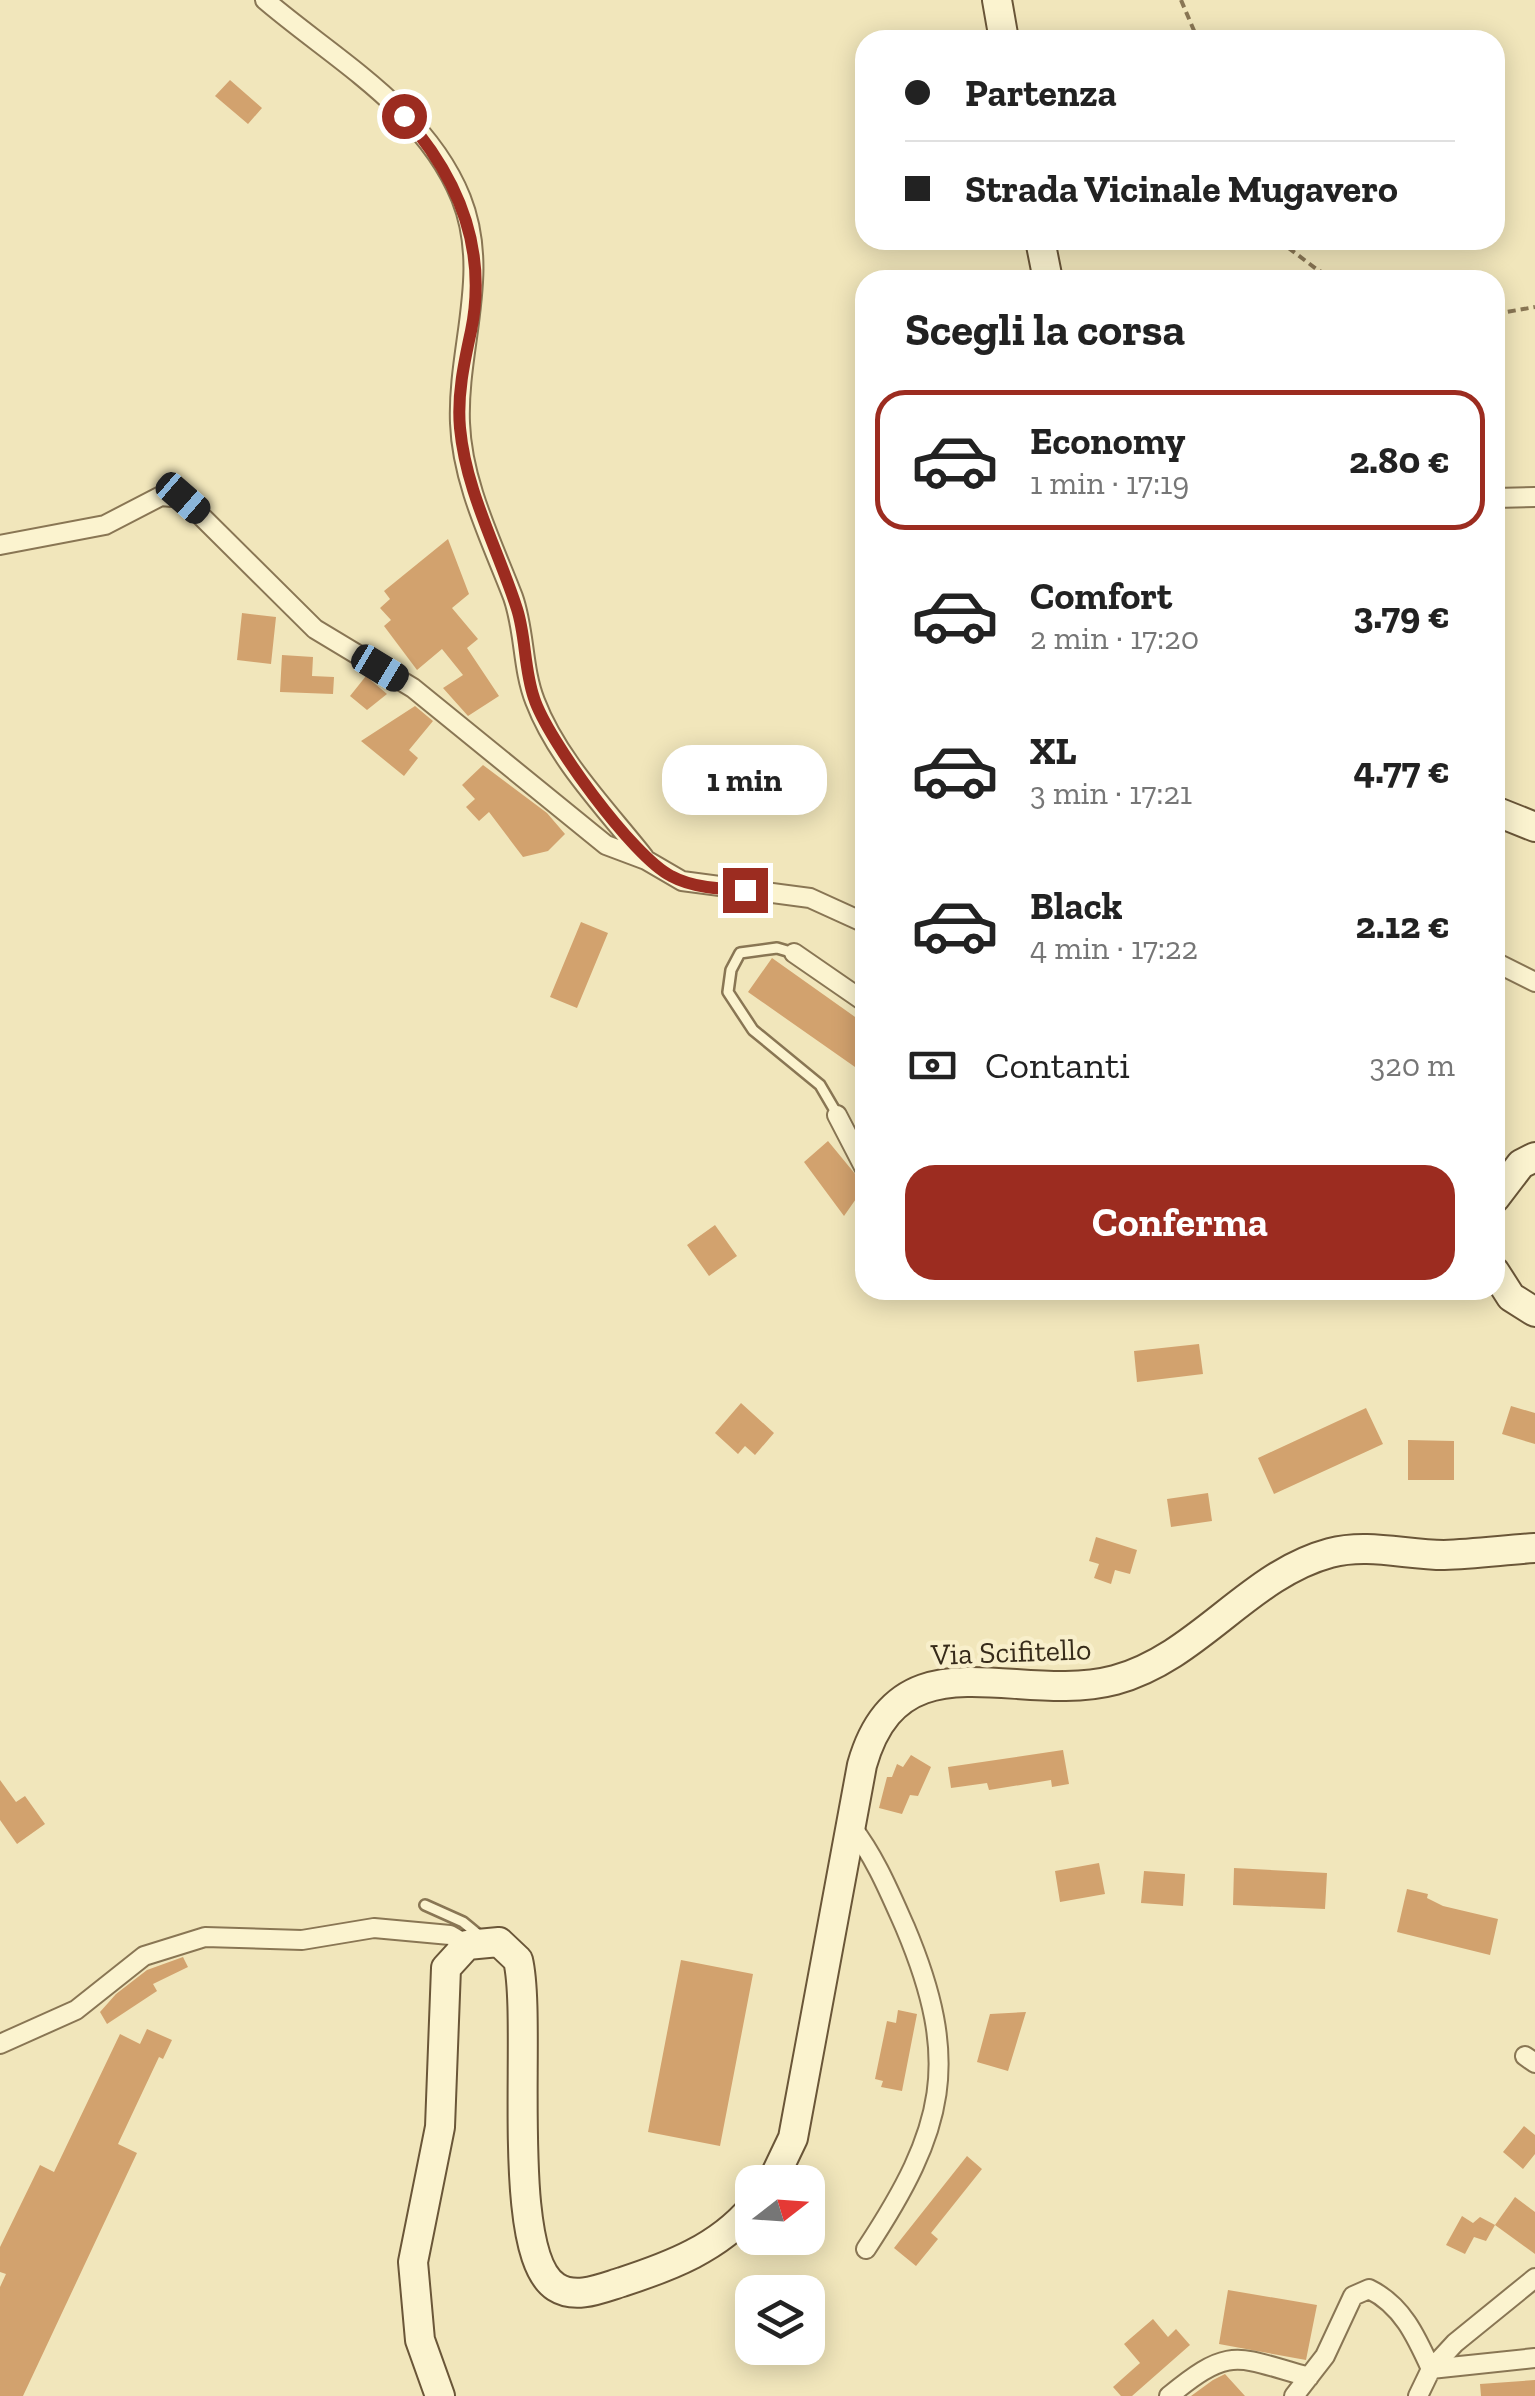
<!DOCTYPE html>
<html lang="it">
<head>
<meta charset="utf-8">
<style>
  :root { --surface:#fff; --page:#f6f6f6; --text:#222; --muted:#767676; --line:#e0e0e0; --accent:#9c2c20 }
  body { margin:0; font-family:"Zilla Slab",serif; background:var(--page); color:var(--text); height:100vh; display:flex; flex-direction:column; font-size:38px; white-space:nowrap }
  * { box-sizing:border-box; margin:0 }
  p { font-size:32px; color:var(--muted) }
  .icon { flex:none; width:55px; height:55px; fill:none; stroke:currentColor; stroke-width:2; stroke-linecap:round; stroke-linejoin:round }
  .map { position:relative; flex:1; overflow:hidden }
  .details { position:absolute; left:855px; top:270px; width:650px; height:1030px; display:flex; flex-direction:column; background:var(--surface); border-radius:30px; box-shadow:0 5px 25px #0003 }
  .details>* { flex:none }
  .hud { position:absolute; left:855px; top:30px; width:650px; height:220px; border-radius:30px; box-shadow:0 5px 25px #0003; display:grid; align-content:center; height:220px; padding:0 50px; background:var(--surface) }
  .needle { width:65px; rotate:73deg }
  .controls { position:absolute; left:735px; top:2165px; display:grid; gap:20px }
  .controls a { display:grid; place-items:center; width:90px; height:90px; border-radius:20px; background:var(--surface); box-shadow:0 5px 25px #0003; font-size:50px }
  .end { position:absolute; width:45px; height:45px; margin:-22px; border:12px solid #9c2c20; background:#fff; box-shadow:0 0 0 5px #fff }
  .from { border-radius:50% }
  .bubble { position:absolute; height:70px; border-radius:30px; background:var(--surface); box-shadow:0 5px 25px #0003; font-size:32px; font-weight:700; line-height:70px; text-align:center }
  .car { position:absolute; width:30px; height:60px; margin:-30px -15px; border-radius:12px; box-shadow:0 0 8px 2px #0007; background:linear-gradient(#222 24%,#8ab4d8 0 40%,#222 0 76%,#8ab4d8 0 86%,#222 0) }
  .hud b { display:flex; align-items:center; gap:35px; height:95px; font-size:38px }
  .hud b+b { border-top:2px solid var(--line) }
  .hud i { width:25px; height:25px; background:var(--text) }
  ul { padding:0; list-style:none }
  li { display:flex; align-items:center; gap:30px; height:140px; margin:0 20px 15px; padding:0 30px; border:5px solid transparent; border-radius:30px }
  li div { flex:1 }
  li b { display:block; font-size:38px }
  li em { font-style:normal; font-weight:700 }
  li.on { border-color:var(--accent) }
  li>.icon { width:90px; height:90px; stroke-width:1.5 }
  h2 { padding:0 50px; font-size:45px; line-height:120px }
  .pay { display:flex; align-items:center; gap:25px; height:110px; padding:0 50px; font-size:38px }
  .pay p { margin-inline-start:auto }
  .primary-button { display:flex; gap:20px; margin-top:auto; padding:20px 50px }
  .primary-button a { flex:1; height:115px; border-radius:30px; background:var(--accent); color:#fff; font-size:40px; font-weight:700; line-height:115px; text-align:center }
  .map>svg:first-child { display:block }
  .building { fill:#d2a26e }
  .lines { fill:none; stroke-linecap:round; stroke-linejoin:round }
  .lane-casing { stroke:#897654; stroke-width:14 }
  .street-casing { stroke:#897654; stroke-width:22 }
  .secondary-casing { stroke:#6a5638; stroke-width:32 }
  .path { stroke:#897654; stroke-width:4; stroke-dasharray:8 5; stroke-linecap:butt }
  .lane { stroke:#fbf3cf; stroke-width:9 }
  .street { stroke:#fbf3cf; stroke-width:18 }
  .secondary { stroke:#fbf3cf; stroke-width:28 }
  .route { stroke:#9c2c20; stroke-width:12 }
  .labels { text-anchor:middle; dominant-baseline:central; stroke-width:9; stroke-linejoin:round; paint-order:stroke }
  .street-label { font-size:30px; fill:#372b1a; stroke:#f8efcb }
</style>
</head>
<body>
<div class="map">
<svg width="1535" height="2396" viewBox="0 0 1535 2396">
  <rect width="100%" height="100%" fill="#f1e6bb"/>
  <!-- building -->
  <path class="building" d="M 230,80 L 262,108 L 248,124 L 215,96 Z
    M 448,539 L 469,594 L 452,608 L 478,639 L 467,648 L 499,696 L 468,716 L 443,688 L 463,675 L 442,649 L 417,670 L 384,626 L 391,620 L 380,608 L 390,599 L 384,591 Z
    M 242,613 L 276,617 L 271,664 L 237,660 Z
    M 282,655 L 313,657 L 312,676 L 334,677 L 333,694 L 280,692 Z
    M 366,676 L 387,694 L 367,710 L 350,696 Z
    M 415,706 L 433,721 L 409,750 L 418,758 L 404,776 L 361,741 Z
    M 483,765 L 547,813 L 565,834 L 548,851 L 523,857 L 489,812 L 479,821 L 466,807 L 475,799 L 462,785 Z
    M 581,922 L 608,933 L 577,1008 L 550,997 Z
    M 772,958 L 865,1024 L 865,1074 L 748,992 Z
    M 828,1141 L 865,1186 L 844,1216 L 804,1162 Z
    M 715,1225 L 737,1256 L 709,1276 L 687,1245 Z
    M 1199,1344 L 1203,1374 L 1137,1382 L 1134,1351 Z
    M 741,1403 L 774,1433 L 755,1455 L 745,1446 L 738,1454 L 715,1433 Z
    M 1511,1406 L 1535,1413 L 1535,1444 L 1502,1434 Z
    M 1366,1408 L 1383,1444 L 1274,1494 L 1258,1458 Z
    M 1408,1440 L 1454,1441 L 1454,1480 L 1408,1480 Z
    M 1208,1493 L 1212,1521 L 1171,1527 L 1167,1499 Z
    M 1096,1537 L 1137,1550 L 1130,1574 L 1115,1570 L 1111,1584 L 1094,1578 L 1099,1564 L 1089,1561 Z
    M 1063,1750 L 1069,1784 L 1052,1787 L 1051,1780 L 989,1790 L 987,1783 L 951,1788 L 948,1767 Z
    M 911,1755 L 931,1767 L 918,1796 L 910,1795 L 902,1814 L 879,1808 L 887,1777 L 892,1777 L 897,1764 L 903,1767 Z
    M 0,1780 L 16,1802 L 25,1796 L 45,1824 L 17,1844 L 0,1820 Z
    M 1099,1863 L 1105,1894 L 1060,1902 L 1055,1871 Z
    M 1234,1868 L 1327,1873 L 1325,1909 L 1233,1905 Z
    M 1144,1871 L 1185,1874 L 1183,1906 L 1141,1903 Z
    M 1407,1889 L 1428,1894 L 1427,1898 L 1443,1906 L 1498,1919 L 1490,1955 L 1397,1932 Z
    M 183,1957 L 188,1967 L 153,1984 L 157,1991 L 107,2024 L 100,2012 L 116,1994 L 147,1970 Z
    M 681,1960 L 753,1974 L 720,2146 L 648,2132 Z
    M 898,2010 L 917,2014 L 902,2091 L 881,2087 L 883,2081 L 875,2079 L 887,2021 L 896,2023 Z
    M 1026,2012 L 1008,2071 L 977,2062 L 990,2014 Z
    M 147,2029 L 172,2040 L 163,2059 L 159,2057 L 118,2144 L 137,2153 L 23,2396 L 0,2396 L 0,2287 L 6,2274 L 0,2272 L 0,2247 L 40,2165 L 54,2172 L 120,2034 L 140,2044 Z
    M 1524,2126 L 1535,2135 L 1535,2154 L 1523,2169 L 1503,2152 Z
    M 967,2156 L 982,2169 L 931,2233 L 938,2239 L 916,2266 L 894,2248 Z
    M 1515,2197 L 1535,2212 L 1535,2254 L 1495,2225 Z
    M 1462,2216 L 1473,2223 L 1480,2217 L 1495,2225 L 1486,2241 L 1474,2237 L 1465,2254 L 1446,2245 Z
    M 1228,2290 L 1317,2305 L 1306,2360 L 1219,2344 Z
    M 1153,2319 L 1168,2337 L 1176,2329 L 1190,2345 L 1132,2396 L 1121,2396 L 1113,2387 L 1140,2363 L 1124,2344 Z
    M 1225,2374 L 1245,2396 L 1191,2396 L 1213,2380 Z
    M 1535,2380 L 1535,2396 L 1481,2396 L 1480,2384 Z"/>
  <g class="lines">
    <!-- lane casing -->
    <g class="lane-casing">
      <path id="lane" d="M 794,953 L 777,948 L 740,953 L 731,970 L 728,992 L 753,1030 L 820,1085 L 837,1114
        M 425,1905 L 463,1922 L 480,1936"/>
    </g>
    <!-- street casing -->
    <g class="street-casing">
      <path id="street" d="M 265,0 C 334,59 425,109 461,198 C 491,273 457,347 460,423 C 462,483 492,542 513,597 C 525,631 522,668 535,701 C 557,759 606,809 644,857
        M 1495,498 L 1535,497
        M 0,545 L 105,525 L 161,496 L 183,498 L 315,629 L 413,688 L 606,845 L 646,860 L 682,881 L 810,898 L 865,923
        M 794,953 L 865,1002
        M 1495,962 L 1535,982
        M 837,1115 L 865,1169
        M 851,1826 C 875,1857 889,1891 905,1927 C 962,2062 945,2129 866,2249
        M 0,2044 L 76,2010 L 144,1956 L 205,1937 L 302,1940 L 374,1928 L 450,1935 L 467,1945
        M 1525,2056 L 1535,2063
        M 1169,2396 C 1231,2345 1236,2357 1309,2377
        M 1294,2396 L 1325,2356 L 1353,2296 L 1369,2289 C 1402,2305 1416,2336 1431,2369 L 1455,2343 L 1535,2278
        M 1418,2396 L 1431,2369 L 1535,2358"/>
    </g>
    <!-- secondary casing -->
    <g class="secondary-casing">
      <path id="secondary" d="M 997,0 L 1004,40
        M 1040,240 L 1048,280
        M 1495,811 L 1535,827
        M 1495,1198 L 1521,1164 L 1535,1157
        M 1495,1272 L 1511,1297 L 1535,1312
        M 772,2182 L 793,2138 L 862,1765 C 900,1631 1017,1706 1115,1680 C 1199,1657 1248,1575 1330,1553 C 1368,1543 1406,1555 1444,1555 C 1474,1554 1505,1550 1535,1548
        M 440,2396 L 420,2340 L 413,2262 L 440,2127 L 446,1968 L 467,1945 L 499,1942 L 518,1960 C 533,2023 503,2253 556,2287 C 576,2300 602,2288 622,2282 C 671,2266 718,2248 752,2208"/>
    </g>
    <!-- path -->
    <path class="path" d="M 1181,0 L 1198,40
      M 1278,240 L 1319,271 L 1344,280
      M 1495,314 L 1535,307"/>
    <!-- lane -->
    <use href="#lane" class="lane"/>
    <!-- street -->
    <use href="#street" class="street"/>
    <!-- secondary -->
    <use href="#secondary" class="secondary"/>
  </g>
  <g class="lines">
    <!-- route -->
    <path class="route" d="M 404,116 C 457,176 488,248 471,331 C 464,363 457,395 460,428 C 466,492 498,549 517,609 C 526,637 524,669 534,698 C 547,739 633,857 671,876 C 693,888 721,889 745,890"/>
  </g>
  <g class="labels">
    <!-- street labels -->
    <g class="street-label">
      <text transform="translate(1011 1652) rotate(-2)">Via Scifitello</text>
    </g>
  </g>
</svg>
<div class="controls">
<a><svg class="needle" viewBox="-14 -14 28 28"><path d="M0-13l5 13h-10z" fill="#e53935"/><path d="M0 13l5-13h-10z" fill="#767676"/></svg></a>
<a><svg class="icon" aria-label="layers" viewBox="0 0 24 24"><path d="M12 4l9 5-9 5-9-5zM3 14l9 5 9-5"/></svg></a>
</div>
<i class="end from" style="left:404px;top:116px"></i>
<i class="end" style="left:745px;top:890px"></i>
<div class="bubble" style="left:662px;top:745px;width:165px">1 min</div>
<i class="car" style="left:183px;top:498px;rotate:131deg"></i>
<i class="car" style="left:380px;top:668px;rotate:121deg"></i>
<div class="hud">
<b><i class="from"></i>Partenza</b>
<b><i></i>Strada Vicinale Mugavero</b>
</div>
<section class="details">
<h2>Scegli la corsa</h2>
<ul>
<li class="on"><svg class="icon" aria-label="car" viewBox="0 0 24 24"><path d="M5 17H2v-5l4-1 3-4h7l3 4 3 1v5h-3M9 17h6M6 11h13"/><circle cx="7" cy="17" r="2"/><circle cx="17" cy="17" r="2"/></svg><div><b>Economy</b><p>1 min · 17:19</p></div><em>2.80 €</em></li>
<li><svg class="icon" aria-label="car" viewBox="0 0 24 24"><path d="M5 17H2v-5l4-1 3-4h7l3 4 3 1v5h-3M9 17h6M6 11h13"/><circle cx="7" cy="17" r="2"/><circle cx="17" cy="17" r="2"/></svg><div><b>Comfort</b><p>2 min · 17:20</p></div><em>3.79 €</em></li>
<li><svg class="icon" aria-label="car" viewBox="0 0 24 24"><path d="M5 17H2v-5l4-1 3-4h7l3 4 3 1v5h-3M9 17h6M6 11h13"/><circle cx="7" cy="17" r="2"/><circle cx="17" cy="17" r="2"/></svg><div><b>XL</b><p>3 min · 17:21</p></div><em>4.77 €</em></li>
<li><svg class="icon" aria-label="car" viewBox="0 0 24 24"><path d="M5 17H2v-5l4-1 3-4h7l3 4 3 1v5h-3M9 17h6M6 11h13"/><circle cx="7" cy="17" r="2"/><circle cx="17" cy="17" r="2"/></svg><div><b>Black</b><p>4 min · 17:22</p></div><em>2.12 €</em></li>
</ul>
<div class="pay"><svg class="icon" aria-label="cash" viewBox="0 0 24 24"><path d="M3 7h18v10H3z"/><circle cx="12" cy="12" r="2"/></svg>Contanti<p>320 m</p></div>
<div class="primary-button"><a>Conferma</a></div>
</section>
</div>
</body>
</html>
